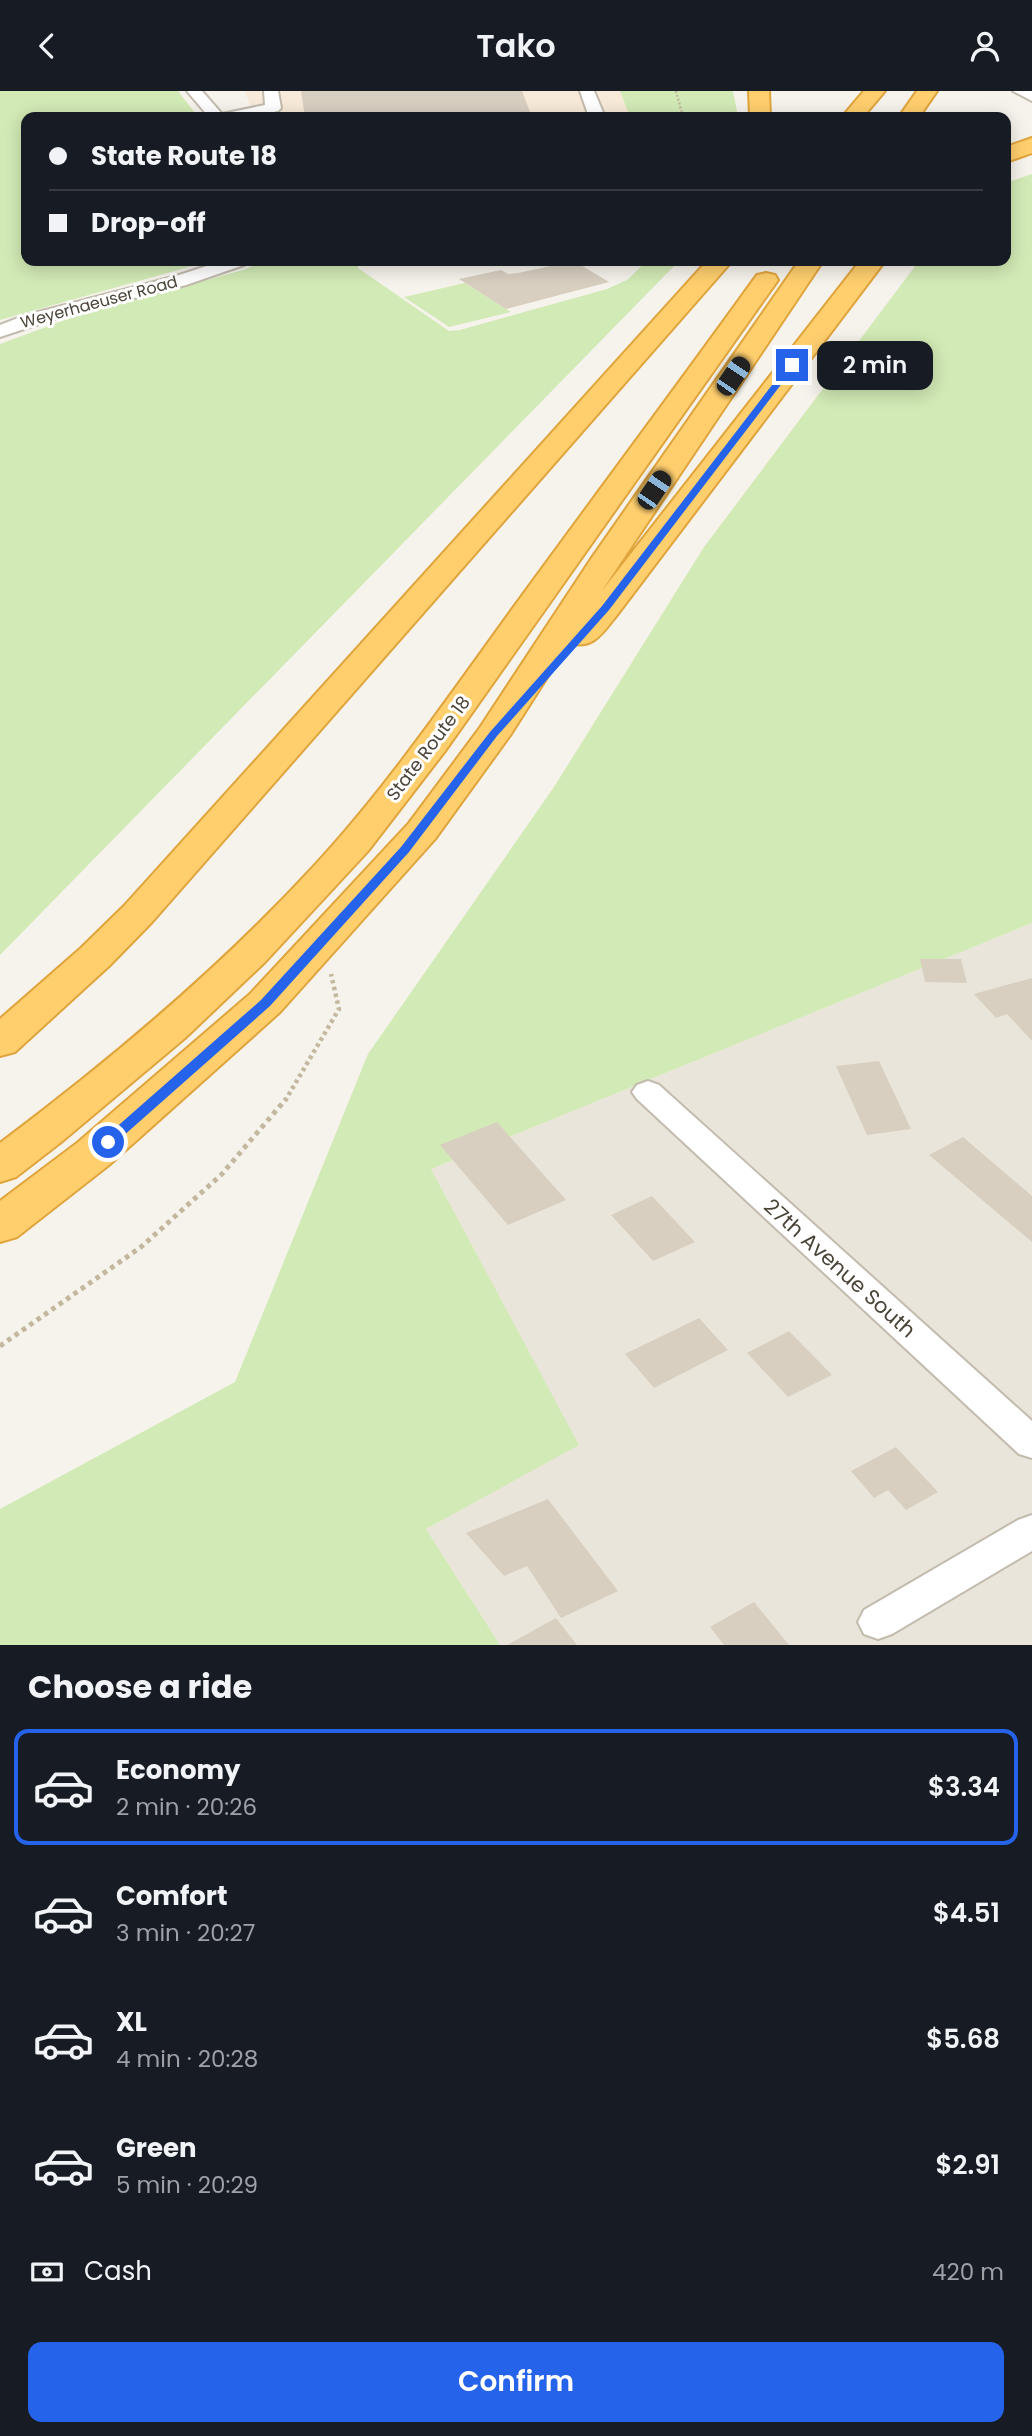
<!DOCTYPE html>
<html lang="en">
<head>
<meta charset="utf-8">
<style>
  :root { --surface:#171b24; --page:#242831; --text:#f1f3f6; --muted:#9ea1a6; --line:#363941; --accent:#2563eb }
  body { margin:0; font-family:Poppins,sans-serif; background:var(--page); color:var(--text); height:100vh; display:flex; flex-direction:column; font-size:26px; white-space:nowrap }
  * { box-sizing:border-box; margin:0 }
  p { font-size:23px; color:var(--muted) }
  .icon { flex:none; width:38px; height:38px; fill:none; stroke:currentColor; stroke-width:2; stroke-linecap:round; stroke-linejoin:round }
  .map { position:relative; height:1554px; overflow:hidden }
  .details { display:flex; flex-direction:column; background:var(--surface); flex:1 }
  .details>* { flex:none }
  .top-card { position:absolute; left:21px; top:21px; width:990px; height:154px; border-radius:14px; box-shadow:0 4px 18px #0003; display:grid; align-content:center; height:154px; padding:0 28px; background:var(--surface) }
  .end { position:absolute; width:32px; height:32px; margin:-16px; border:9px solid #2563eb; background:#fff; box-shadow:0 0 0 4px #fff }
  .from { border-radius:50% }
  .bubble { position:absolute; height:49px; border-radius:14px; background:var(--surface); box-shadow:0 4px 18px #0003; font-size:23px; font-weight:600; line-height:49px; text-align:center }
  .car { position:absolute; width:21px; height:42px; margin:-21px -10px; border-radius:9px; box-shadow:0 0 5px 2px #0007; background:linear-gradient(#222 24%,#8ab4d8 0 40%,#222 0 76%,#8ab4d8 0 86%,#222 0) }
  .top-card b { display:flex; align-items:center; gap:24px; height:66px; font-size:26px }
  .top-card b+b { border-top:2px solid var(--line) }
  .top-card i { width:18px; height:18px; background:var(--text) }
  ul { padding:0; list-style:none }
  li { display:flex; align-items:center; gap:21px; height:116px; margin:0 14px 10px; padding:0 14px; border:4px solid transparent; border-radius:14px }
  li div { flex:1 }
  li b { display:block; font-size:26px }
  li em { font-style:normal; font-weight:600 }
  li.current { border-color:var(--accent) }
  li>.icon { width:63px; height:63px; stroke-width:1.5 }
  h2 { padding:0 28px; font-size:32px; line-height:84px }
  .pay { display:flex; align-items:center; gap:18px; height:77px; padding:0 28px; font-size:26px }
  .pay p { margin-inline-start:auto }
  .button { display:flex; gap:14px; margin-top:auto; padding:14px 28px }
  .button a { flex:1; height:80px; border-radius:14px; background:var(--accent); color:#fff; font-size:28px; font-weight:600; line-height:80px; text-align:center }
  header { display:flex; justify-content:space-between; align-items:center; height:91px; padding:0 28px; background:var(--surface); font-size:32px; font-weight:600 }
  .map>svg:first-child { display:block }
  .residential { fill:#eae5da }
  .commercial { fill:#f7ead8 }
  .green { fill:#d2eab5 }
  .building { fill:#d8cfc1 }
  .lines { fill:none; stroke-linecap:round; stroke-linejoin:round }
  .minor-casing { stroke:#c2bbae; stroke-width:4 }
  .highway-casing { stroke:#e0a43c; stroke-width:4 }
  .path-far2 { stroke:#c4b79f; stroke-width:2.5; stroke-dasharray:2 2; stroke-linecap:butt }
  .path-far1 { stroke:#c4b79f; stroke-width:4.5; stroke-dasharray:3.5 3.5; stroke-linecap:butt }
  .path { stroke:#c4b79f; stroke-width:5; stroke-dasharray:4.5 4.5; stroke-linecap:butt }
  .minor { fill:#fff; fill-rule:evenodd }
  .highway { fill:#ffcf6e; fill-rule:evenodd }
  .route { fill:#2563eb }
  .labels { text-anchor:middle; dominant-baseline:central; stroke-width:6; stroke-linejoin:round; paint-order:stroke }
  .far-street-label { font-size:16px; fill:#4b4439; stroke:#fff }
  .street-label { font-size:18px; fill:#4b4439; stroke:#fff }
  .near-street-label { font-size:21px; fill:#4b4439; stroke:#fff }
</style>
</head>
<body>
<header><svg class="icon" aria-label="back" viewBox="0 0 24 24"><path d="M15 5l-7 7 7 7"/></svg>Tako<svg class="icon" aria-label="person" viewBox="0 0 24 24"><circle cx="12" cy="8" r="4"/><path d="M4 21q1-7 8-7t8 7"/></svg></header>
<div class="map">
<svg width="1032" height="1554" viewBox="0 0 1032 1554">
  <rect width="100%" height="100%" fill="#f6f3ec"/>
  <!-- residential -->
  <path class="residential" d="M 1032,832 L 1032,1554 L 500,1554 L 426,1438 L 578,1354 L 431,1078 Z"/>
  <!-- commercial -->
  <path class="commercial" d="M 245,0 L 620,0 L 630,26 L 269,26 L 250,14 Z"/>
  <!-- green -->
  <path class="green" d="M 0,0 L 178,0 L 198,26 L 26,26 L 26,170 L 210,170 L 0,229 Z
    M 620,0 L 733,0 L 738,26 L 630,26 Z
    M 1032,83 L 1032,832 L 431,1078 L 579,1354 L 426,1438 L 500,1554 L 0,1554 L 0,1418 L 235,1291 L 368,963 L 554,696 L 704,456 L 919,170 L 1006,170 L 1006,92 Z
    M 264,170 L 369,170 L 358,172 L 358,177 L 449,240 L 460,239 L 607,198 L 627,189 L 647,170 L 679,170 L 0,864 L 0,253 L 73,226 L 243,179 Z
    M 465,192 L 511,221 L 449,236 L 404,206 Z"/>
  <!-- building -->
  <path class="building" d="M 301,0 L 522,0 L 532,26 L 305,26 Z
    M 574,170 L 609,191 L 506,218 L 459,188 L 501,179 L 508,183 L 518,182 Z
    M 920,868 L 961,868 L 967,892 L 925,891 Z
    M 1032,887 L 1032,950 L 1007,923 L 996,927 L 974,903 Z
    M 879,970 L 911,1038 L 867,1044 L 836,975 Z
    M 497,1031 L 566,1109 L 508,1134 L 440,1054 Z
    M 963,1046 L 1032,1105 L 1032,1151 L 929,1064 Z
    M 652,1105 L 695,1151 L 653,1170 L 611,1124 Z
    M 699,1227 L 728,1259 L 654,1297 L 625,1263 Z
    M 789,1240 L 832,1284 L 788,1306 L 747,1262 Z
    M 896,1356 L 938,1401 L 906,1419 L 888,1399 L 874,1407 L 851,1380 Z
    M 548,1408 L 618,1500 L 561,1527 L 527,1475 L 504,1485 L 466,1442 Z
    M 754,1511 L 789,1554 L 724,1554 L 710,1536 Z
    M 556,1527 L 577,1554 L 507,1554 Z"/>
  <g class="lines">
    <!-- minor casing -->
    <g class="minor-casing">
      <path id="minor" d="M 187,0 L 202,0 L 222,23 L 265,14 L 264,0 L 278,0 L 281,17 L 278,20 L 249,26 L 209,26 Z
        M 580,0 L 594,0 L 605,26 L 589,26 Z
        M 1013,0 L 1032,0 L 1032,10 Z
        M 222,170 L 247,170 L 244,174 L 186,194 L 66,224 L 0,246 L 0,234 L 23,225 L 173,186 Z
        M 648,990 L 659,994 L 1032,1330 L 1032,1367 L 1019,1363 L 637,1008 L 632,1001 L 637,994 Z
        M 1032,1424 L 1032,1460 L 892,1543 L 878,1548 L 864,1543 L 858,1531 L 864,1519 L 1018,1429 Z"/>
    </g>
    <!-- highway casing -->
    <g class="highway-casing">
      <path id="highway" d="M 749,0 L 769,0 L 770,26 L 750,26 Z
        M 864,0 L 885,0 L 863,26 L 842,26 Z
        M 917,0 L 937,0 L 919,26 L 899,26 Z
        M 1032,47 L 1032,62 L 1006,71 L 1006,56 Z
        M 707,170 L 732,170 L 152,831 L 109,875 L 15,961 L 0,965 L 0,928 L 81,857 L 124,815 Z
        M 799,170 L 823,170 L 601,501 L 860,170 L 885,170 L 617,524 C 603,541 594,559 569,552 L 511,643 L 435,748 L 280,921 L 109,1074 L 17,1146 L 0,1151 L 0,1110 L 77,1052 L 250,903 L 409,732 L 479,638 L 591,468 Z
        M 766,182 L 775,184 L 778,189 L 445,660 L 368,760 L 265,871 L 185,947 L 60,1052 L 16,1086 L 0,1091 L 0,1052 C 112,968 219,878 314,775 C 388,695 449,605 513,517 C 594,406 677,295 757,184 Z"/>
    </g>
    <!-- path-far2 -->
    <path class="path-far2" d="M 676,0 L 683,26"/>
    <!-- path-far1 -->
    <path class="path-far1" d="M 285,1010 L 339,918 L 331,883"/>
    <!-- path -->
    <path class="path" d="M 0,1255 L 141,1156 L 221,1084 L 286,1008"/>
    <!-- minor -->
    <use href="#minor" class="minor"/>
    <!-- highway -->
    <use href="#highway" class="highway"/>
  </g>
  <!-- route -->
  <path class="route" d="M 789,272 L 796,274 L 609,519 L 497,645 L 409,761 L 270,915 L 113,1054 L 104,1054 L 104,1047 L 261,909 L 401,756 L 490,641 L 602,515 Z"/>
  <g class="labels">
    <!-- far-street labels -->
    <g class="far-street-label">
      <text transform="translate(99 211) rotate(-15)">Weyerhaeuser Road</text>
    </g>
    <!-- street labels -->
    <g class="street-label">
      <text transform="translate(428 657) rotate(-53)">State Route 18</text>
    </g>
    <!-- near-street labels -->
    <g class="near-street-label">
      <text transform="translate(840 1177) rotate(42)">27th Avenue South</text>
    </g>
  </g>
</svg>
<i class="end from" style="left:108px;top:1051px"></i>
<i class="end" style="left:792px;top:274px"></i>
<div class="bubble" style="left:817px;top:250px;width:116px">2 min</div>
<i class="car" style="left:733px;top:285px;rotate:34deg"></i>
<i class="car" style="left:654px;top:399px;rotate:34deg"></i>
<div class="top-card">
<b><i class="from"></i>State Route 18</b>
<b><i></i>Drop-off</b>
</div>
</div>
<section class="details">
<h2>Choose a ride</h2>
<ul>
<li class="current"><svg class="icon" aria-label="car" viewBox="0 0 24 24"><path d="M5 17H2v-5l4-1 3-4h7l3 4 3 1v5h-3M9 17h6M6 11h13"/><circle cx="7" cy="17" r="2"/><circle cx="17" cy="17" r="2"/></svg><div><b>Economy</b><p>2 min · 20:26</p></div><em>$3.34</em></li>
<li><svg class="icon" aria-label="car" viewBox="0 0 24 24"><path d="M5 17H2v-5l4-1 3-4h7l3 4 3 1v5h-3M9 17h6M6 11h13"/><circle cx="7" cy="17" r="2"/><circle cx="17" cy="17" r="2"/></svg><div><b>Comfort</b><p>3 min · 20:27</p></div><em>$4.51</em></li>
<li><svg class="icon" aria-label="car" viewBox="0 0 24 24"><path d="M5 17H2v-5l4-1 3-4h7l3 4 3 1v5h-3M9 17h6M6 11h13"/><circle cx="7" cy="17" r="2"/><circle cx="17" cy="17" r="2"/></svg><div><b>XL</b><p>4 min · 20:28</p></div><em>$5.68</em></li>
<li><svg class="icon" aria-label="car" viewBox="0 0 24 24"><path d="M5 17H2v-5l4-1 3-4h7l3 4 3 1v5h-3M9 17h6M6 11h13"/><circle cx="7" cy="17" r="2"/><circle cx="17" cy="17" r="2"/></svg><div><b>Green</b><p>5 min · 20:29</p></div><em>$2.91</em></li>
</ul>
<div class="pay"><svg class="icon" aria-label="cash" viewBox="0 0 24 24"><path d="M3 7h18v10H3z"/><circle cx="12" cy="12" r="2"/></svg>Cash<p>420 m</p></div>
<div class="button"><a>Confirm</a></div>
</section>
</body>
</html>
